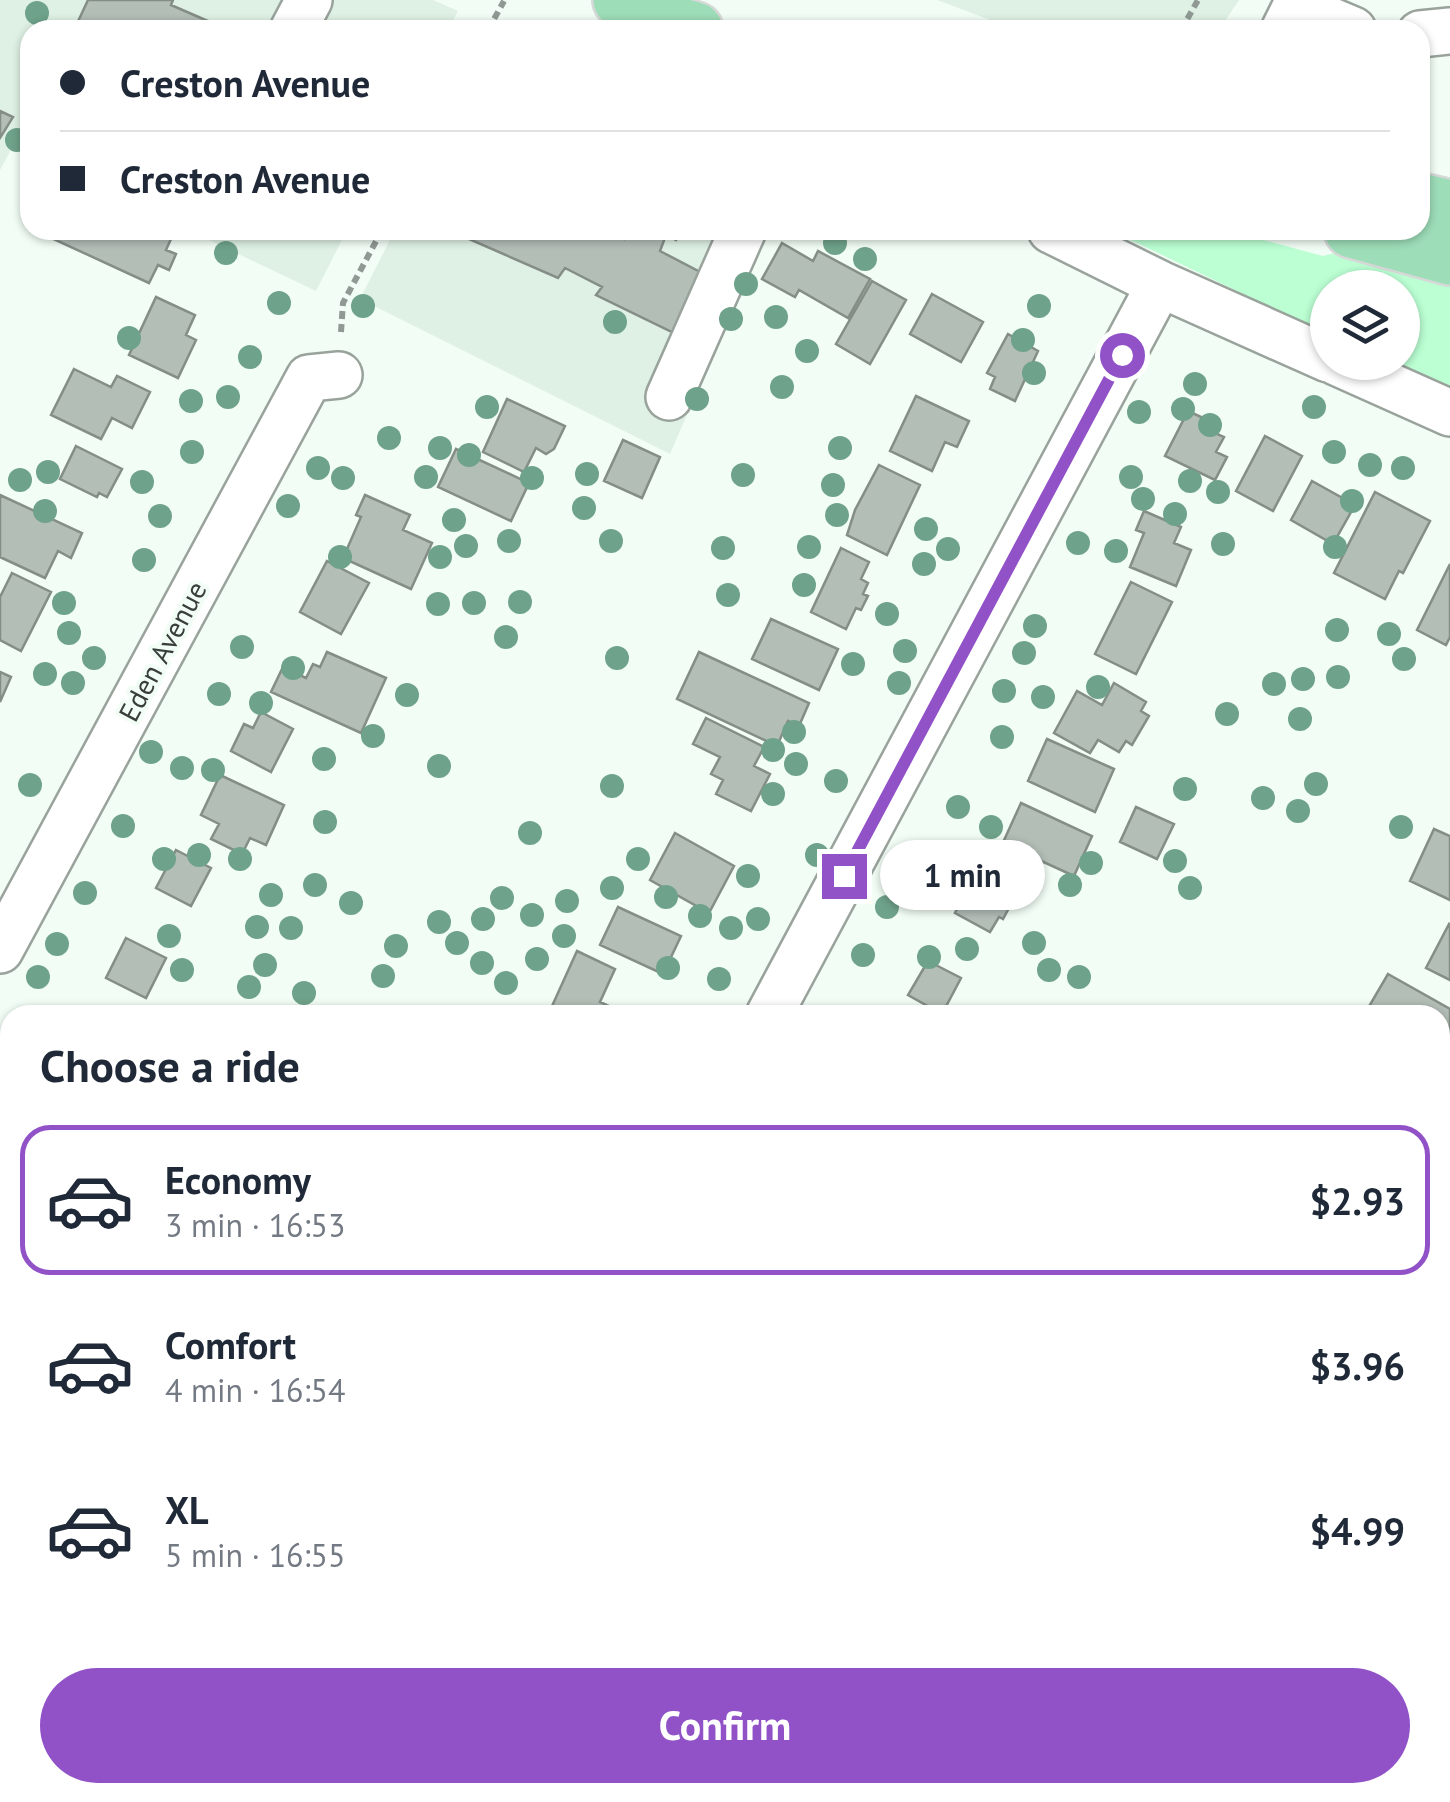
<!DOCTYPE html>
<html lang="en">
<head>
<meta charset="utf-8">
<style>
  :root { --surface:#fff; --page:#f6f6f7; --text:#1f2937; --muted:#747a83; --line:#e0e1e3; --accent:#9152c8 }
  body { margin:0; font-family:"PT Sans",sans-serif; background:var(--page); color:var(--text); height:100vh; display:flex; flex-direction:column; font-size:38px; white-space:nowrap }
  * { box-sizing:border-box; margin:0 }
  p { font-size:32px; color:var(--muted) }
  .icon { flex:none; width:55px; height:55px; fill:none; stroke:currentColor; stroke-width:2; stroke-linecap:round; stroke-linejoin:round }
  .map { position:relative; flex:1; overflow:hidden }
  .details { position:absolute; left:0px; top:1005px; width:1450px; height:798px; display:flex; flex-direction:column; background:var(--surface); border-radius:30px 30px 0 0; box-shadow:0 2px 8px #0004 }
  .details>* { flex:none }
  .banner { position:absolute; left:20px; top:20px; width:1410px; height:220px; border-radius:30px; box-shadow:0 2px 8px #0004; display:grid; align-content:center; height:220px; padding:0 40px; background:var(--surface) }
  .controls { position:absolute; left:1310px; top:270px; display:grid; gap:20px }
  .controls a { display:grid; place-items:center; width:110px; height:110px; border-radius:50%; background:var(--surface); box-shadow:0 2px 8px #0004; font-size:50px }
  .end { position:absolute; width:45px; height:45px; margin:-22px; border:12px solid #9152c8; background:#fff; box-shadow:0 0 0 5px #fff }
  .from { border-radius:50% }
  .bubble { position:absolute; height:70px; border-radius:35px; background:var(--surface); box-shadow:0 2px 8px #0004; font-size:32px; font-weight:700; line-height:70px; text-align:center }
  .banner b { display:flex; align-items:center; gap:35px; height:95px; font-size:38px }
  .banner b+b { border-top:2px solid var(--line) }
  .banner i { width:25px; height:25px; background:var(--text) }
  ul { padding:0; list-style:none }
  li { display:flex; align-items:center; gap:30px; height:150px; margin:0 20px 15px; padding:0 20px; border:5px solid transparent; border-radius:30px }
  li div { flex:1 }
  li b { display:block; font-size:38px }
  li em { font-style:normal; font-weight:700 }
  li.on { border-color:var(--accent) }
  li>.icon { width:90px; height:90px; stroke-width:1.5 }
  h2 { padding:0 40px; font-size:45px; line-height:120px }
  .cta { display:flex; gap:20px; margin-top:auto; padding:20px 40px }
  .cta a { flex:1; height:115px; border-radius:60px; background:var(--accent); color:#fff; font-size:40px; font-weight:700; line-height:115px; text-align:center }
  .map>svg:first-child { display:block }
  .built { fill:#dff1e5 }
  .green { fill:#bbffd3 }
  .building { fill:#b3beb7; stroke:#848e87; stroke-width:2.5 }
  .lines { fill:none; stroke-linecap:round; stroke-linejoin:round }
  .minor-casing { stroke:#99a39c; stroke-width:50 }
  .major-casing { stroke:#d7d8d8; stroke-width:60 }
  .path { stroke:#919994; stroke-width:6; stroke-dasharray:8 5; stroke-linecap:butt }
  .minor { stroke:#fff; stroke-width:45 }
  .major { stroke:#9dddb8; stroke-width:55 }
  .tree { fill:#6fa28a }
  .route { stroke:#9152c8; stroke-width:12 }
  .labels { text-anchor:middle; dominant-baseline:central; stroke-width:8; stroke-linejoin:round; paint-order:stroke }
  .street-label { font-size:28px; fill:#393e3b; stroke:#f1fdf5 }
</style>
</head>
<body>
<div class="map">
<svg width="1450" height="1802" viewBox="0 0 1450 1802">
  <rect width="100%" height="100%" fill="#f1fdf5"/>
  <!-- built -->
  <path class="built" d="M 0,0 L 433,0 L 458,11 L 448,30 L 30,30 L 30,154 L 13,146 L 0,170 Z
    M 937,0 L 1239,0 L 1219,30 L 1017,30 Z
    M 188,230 L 347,230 L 316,291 Z
    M 395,230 L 767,230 L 670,454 L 360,299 Z"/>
  <!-- green -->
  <path class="green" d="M 1110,230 L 1226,230 L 1323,256 L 1348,250 L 1450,284 L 1450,393 L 1387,363 L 1402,362 L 1402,288 L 1328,288 L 1327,334 Z"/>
  <!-- building -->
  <path class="building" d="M 88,0 L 173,0 L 171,5 L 217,25 L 218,30 L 74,30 Z
    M 0,111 L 13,117 L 0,138 Z
    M 34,230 L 175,230 L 166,250 L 176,254 L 169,270 L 158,265 L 149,283 Z
    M 462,230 L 606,230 L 624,239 L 629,230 L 680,230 L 676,240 L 666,235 L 660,251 L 704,274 L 676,334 L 596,295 L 602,287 L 565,268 L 558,278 L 460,235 Z
    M 782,243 L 813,261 L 818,251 L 870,279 L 848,318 L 799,290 L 795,297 L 762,279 Z
    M 872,281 L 906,300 L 870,364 L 836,344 Z
    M 932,294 L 983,322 L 961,362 L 910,334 Z
    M 156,297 L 195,315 L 186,335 L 196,340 L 178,378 L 129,355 Z
    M 1008,334 L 1038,351 L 1015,401 L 990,389 L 995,377 L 987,373 Z
    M 74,369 L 111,387 L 117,376 L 150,392 L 132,428 L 112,418 L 101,439 L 51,415 Z
    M 916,396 L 969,421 L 957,447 L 945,442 L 932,471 L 890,451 Z
    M 507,399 L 565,426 L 554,449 L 546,454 L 536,448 L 524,472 L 483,452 Z
    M 1188,411 L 1210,421 L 1206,429 L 1224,437 L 1216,452 L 1227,457 L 1215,480 L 1165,456 Z
    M 1265,436 L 1302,456 L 1273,511 L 1236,491 Z
    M 623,440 L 660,457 L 642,498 L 604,481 Z
    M 76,446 L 122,469 L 107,497 L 99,493 L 97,497 L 60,479 Z
    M 456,449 L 529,483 L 511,521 L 438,487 Z
    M 879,465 L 920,485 L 887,555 L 847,535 L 855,510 Z
    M 1312,481 L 1355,505 L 1333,544 L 1291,520 Z
    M 1375,492 L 1430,521 L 1403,573 L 1399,571 L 1385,599 L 1334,573 Z
    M 0,495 L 82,533 L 71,558 L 58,551 L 45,578 L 0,557 Z
    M 365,495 L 410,515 L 403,530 L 432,543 L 411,589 L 343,558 L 361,517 L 356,515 Z
    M 1144,511 L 1181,527 L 1174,543 L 1191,550 L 1176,586 L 1130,567 L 1144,533 L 1136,530 Z
    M 841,548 L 869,562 L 861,579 L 868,583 L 863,594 L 868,596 L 861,610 L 856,608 L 846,629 L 811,612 Z
    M 327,561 L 369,583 L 341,634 L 300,612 Z
    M 1450,564 L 1450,637 L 1446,645 L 1417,630 Z
    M 12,573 L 51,592 L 21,651 L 0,640 L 0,597 Z
    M 1131,582 L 1172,602 L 1136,674 L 1095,654 Z
    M 771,619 L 838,649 L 819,690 L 752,659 Z
    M 327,652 L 386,678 L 361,733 L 271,692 L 283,667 L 306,678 L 313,664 L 320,667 Z
    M 699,652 L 809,703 L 799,726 L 788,721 L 777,746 L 677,699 Z
    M 0,672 L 11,677 L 0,702 Z
    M 1114,683 L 1146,702 L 1141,711 L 1149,716 L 1132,745 L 1126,741 L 1119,752 L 1098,740 L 1090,753 L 1054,733 L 1077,691 L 1102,705 Z
    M 261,712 L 293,729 L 271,772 L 231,751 L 244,724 L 253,728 Z
    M 706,718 L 764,747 L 754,766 L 770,774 L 751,811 L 716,794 L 723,780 L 711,774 L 720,757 L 693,744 Z
    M 1047,739 L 1114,769 L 1095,812 L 1028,781 Z
    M 220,775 L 284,805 L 266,845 L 250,838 L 242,854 L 211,839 L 219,824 L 201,815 Z
    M 1021,803 L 1092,836 L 1074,876 L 1037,859 L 1030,874 L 996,858 Z
    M 1136,807 L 1174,824 L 1157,859 L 1120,842 Z
    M 1434,829 L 1450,836 L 1450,900 L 1410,881 Z
    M 675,833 L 734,866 L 709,913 L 650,880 Z
    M 176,850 L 211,868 L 191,906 L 156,888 Z
    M 990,868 L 1016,882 L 1012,890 L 1017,893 L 1003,919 L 999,917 L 990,932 L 955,913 L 964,895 L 973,900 Z
    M 618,907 L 681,936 L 663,974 L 600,945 Z
    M 1449,924 L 1450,925 L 1450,980 L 1426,968 Z
    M 126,938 L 166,958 L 146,998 L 106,978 Z
    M 577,951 L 615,969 L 600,1002 L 628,1015 L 548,1015 Z
    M 928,961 L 961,978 L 942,1014 L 908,995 Z
    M 1388,974 L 1450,1009 L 1450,1032 L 1441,1048 L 1440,1015 L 1364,1015 Z
    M 1440,1551 L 1450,1556 L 1450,1581 L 1440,1600 Z
    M 1440,1732 L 1450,1737 L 1450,1802 L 1401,1802 L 1406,1792 L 1440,1792 Z
    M 151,1792 L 219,1792 L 227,1797 L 224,1802 L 145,1802 Z
    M 484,1792 L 559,1792 L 554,1802 L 543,1797 L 541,1802 L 484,1802 L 480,1800 Z
    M 843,1792 L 889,1792 L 883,1802 L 848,1802 L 840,1798 Z"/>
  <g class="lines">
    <!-- minor casing -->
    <g class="minor-casing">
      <path id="minor" d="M 293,30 L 309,0
        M 1284,30 L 1296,6 L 1353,30
        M 1420,34 L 1450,31
        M 1051,230 L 1160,284 L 1328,359
        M 1336,362 L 1450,413
        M 669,397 L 743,230
        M 0,950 L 309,378 L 339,375
        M 769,1015 L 1160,284
        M 0,1246 L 10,1251
        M 1440,1268 L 1450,1249
        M 1161,1792 L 1182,1802
        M 348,1802 L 353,1792"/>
    </g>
    <!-- major casing -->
    <g class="major-casing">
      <path id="major" d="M 621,0 L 671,23 L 695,30
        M 1420,201 L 1450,208
        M 1352,230 L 1450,257"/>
    </g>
    <!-- path -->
    <path class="path" d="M 488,30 L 504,1
      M 1181,30 L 1198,0
      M 341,332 L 343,303 L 382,230"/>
    <!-- minor -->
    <use href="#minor" class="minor"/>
    <!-- major -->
    <use href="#major" class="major"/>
  </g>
  <!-- trees -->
  <g class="tree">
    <circle cx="37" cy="13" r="12"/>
    <circle cx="17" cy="140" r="12"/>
    <circle cx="835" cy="243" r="12"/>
    <circle cx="226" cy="253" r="12"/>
    <circle cx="865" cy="259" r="12"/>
    <circle cx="746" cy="284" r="12"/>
    <circle cx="279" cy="303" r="12"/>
    <circle cx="363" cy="306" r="12"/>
    <circle cx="1039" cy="306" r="12"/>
    <circle cx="776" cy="317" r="12"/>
    <circle cx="731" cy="319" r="12"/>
    <circle cx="615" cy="322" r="12"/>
    <circle cx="129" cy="338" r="12"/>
    <circle cx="1023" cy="340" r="12"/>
    <circle cx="807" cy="351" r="12"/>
    <circle cx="250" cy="357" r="12"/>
    <circle cx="1034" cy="373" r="12"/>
    <circle cx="1195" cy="384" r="12"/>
    <circle cx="782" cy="387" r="12"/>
    <circle cx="228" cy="397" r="12"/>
    <circle cx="697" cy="399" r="12"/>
    <circle cx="191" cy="401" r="12"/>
    <circle cx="487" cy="407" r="12"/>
    <circle cx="1314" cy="407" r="12"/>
    <circle cx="1183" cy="409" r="12"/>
    <circle cx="1139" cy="412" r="12"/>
    <circle cx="1210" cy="425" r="12"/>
    <circle cx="389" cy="438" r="12"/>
    <circle cx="440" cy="448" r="12"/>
    <circle cx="840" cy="448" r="12"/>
    <circle cx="192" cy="452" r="12"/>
    <circle cx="1334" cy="452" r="12"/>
    <circle cx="469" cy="455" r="12"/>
    <circle cx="1370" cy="465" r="12"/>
    <circle cx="318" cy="468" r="12"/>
    <circle cx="1403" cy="468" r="12"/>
    <circle cx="48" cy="472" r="12"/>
    <circle cx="587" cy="474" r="12"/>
    <circle cx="743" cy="475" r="12"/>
    <circle cx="426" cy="477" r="12"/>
    <circle cx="1131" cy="477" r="12"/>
    <circle cx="343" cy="478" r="12"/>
    <circle cx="532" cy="478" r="12"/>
    <circle cx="20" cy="480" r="12"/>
    <circle cx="1190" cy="481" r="12"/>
    <circle cx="142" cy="482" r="12"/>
    <circle cx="833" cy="485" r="12"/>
    <circle cx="1218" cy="492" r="12"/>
    <circle cx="1143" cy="499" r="12"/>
    <circle cx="1352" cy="501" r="12"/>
    <circle cx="288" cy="506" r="12"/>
    <circle cx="584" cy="508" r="12"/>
    <circle cx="45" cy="511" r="12"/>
    <circle cx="1175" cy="514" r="12"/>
    <circle cx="837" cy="515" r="12"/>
    <circle cx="160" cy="516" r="12"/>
    <circle cx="454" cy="520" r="12"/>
    <circle cx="926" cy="529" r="12"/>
    <circle cx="509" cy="541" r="12"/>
    <circle cx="611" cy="541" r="12"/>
    <circle cx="1078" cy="543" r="12"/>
    <circle cx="1223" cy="544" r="12"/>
    <circle cx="466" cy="546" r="12"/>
    <circle cx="809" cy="547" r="12"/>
    <circle cx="1335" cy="547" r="12"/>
    <circle cx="723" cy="548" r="12"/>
    <circle cx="948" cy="549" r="12"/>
    <circle cx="1116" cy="551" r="12"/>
    <circle cx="340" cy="557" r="12"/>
    <circle cx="440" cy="557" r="12"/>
    <circle cx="144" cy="560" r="12"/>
    <circle cx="924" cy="564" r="12"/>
    <circle cx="804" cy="585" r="12"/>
    <circle cx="728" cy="595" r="12"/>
    <circle cx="520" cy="602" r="12"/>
    <circle cx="64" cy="603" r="12"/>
    <circle cx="474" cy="603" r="12"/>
    <circle cx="438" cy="604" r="12"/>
    <circle cx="887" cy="614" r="12"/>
    <circle cx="1035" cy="626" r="12"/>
    <circle cx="1337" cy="630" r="12"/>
    <circle cx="69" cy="633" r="12"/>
    <circle cx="1389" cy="634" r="12"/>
    <circle cx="506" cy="637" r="12"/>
    <circle cx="242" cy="647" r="12"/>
    <circle cx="905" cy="651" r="12"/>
    <circle cx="1024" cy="653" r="12"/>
    <circle cx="94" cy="658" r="12"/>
    <circle cx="617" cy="658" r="12"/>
    <circle cx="1404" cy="659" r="12"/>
    <circle cx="853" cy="664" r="12"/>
    <circle cx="293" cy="668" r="12"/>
    <circle cx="45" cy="674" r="12"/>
    <circle cx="1338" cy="677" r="12"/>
    <circle cx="1303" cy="679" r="12"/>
    <circle cx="73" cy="683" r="12"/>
    <circle cx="899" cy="683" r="12"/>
    <circle cx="1274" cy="684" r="12"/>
    <circle cx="1098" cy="687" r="12"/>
    <circle cx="1004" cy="691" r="12"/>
    <circle cx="219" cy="694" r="12"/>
    <circle cx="407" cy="695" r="12"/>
    <circle cx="1043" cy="697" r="12"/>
    <circle cx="261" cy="703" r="12"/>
    <circle cx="1227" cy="714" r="12"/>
    <circle cx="1300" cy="719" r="12"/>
    <circle cx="794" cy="732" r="12"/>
    <circle cx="373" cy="736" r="12"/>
    <circle cx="1002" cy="737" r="12"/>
    <circle cx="773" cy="750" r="12"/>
    <circle cx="151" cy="752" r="12"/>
    <circle cx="324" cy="759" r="12"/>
    <circle cx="796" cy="764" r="12"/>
    <circle cx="439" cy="766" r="12"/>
    <circle cx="182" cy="768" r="12"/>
    <circle cx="213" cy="770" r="12"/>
    <circle cx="836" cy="781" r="12"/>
    <circle cx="1316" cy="784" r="12"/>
    <circle cx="30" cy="785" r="12"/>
    <circle cx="612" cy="786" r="12"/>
    <circle cx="1185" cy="789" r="12"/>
    <circle cx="773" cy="794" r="12"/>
    <circle cx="1263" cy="798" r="12"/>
    <circle cx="958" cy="807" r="12"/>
    <circle cx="1298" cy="811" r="12"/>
    <circle cx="325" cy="822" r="12"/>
    <circle cx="123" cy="826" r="12"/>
    <circle cx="991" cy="827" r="12"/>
    <circle cx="1401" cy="827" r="12"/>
    <circle cx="530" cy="833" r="12"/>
    <circle cx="952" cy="852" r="12"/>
    <circle cx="199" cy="855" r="12"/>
    <circle cx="817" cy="855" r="12"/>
    <circle cx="164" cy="859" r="12"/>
    <circle cx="240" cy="859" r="12"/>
    <circle cx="638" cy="859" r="12"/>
    <circle cx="1175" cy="861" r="12"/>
    <circle cx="1091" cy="863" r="12"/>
    <circle cx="977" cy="875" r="12"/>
    <circle cx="748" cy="876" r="12"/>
    <circle cx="315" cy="885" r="12"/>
    <circle cx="1070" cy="885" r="12"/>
    <circle cx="612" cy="888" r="12"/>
    <circle cx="1190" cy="888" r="12"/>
    <circle cx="85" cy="893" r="12"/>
    <circle cx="271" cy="895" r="12"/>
    <circle cx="666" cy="897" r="12"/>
    <circle cx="942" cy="897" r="12"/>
    <circle cx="502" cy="898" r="12"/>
    <circle cx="567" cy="901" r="12"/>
    <circle cx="351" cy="903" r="12"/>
    <circle cx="887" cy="907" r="12"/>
    <circle cx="532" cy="915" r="12"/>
    <circle cx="700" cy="916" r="12"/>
    <circle cx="483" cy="919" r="12"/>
    <circle cx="758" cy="919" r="12"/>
    <circle cx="439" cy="922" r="12"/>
    <circle cx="257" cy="927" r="12"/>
    <circle cx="291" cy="928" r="12"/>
    <circle cx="731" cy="928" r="12"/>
    <circle cx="169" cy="936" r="12"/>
    <circle cx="564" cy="936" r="12"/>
    <circle cx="457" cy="943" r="12"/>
    <circle cx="1034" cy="943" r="12"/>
    <circle cx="57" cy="944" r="12"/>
    <circle cx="396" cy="946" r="12"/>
    <circle cx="967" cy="949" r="12"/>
    <circle cx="863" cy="955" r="12"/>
    <circle cx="929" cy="957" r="12"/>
    <circle cx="537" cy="959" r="12"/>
    <circle cx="482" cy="963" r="12"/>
    <circle cx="265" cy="965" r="12"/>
    <circle cx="668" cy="968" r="12"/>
    <circle cx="182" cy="970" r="12"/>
    <circle cx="1049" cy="970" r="12"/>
    <circle cx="383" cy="976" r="12"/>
    <circle cx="38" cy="977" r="12"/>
    <circle cx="1079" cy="977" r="12"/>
    <circle cx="719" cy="979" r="12"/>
    <circle cx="506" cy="983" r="12"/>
    <circle cx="249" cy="987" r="12"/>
    <circle cx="304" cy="993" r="12"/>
  </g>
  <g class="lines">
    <!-- route -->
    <path class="route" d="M 844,876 L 1122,355"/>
  </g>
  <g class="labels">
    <!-- street labels -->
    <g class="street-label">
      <text transform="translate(162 651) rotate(-62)">Eden Avenue</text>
    </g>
  </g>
</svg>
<div class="controls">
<a><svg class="icon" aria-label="layers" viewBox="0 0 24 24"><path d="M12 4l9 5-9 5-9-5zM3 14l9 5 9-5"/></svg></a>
</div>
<i class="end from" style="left:1122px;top:355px"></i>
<i class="end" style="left:844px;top:876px"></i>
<div class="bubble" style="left:880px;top:840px;width:165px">1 min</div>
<div class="banner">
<b><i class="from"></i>Creston Avenue</b>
<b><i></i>Creston Avenue</b>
</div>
<section class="details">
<h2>Choose a ride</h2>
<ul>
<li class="on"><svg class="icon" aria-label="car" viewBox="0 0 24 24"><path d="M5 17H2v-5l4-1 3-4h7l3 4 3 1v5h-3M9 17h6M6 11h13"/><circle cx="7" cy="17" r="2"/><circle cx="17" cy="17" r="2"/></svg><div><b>Economy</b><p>3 min · 16:53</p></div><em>$2.93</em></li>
<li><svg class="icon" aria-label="car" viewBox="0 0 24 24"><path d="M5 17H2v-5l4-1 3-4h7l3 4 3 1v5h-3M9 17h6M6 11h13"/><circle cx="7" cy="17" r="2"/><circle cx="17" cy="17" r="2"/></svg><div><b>Comfort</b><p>4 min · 16:54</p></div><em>$3.96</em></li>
<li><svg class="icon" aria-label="car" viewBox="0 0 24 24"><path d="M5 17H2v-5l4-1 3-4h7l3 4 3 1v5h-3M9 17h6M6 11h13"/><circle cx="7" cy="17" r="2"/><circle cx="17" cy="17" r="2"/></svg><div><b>XL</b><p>5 min · 16:55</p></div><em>$4.99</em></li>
</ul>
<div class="cta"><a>Confirm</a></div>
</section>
</div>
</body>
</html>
